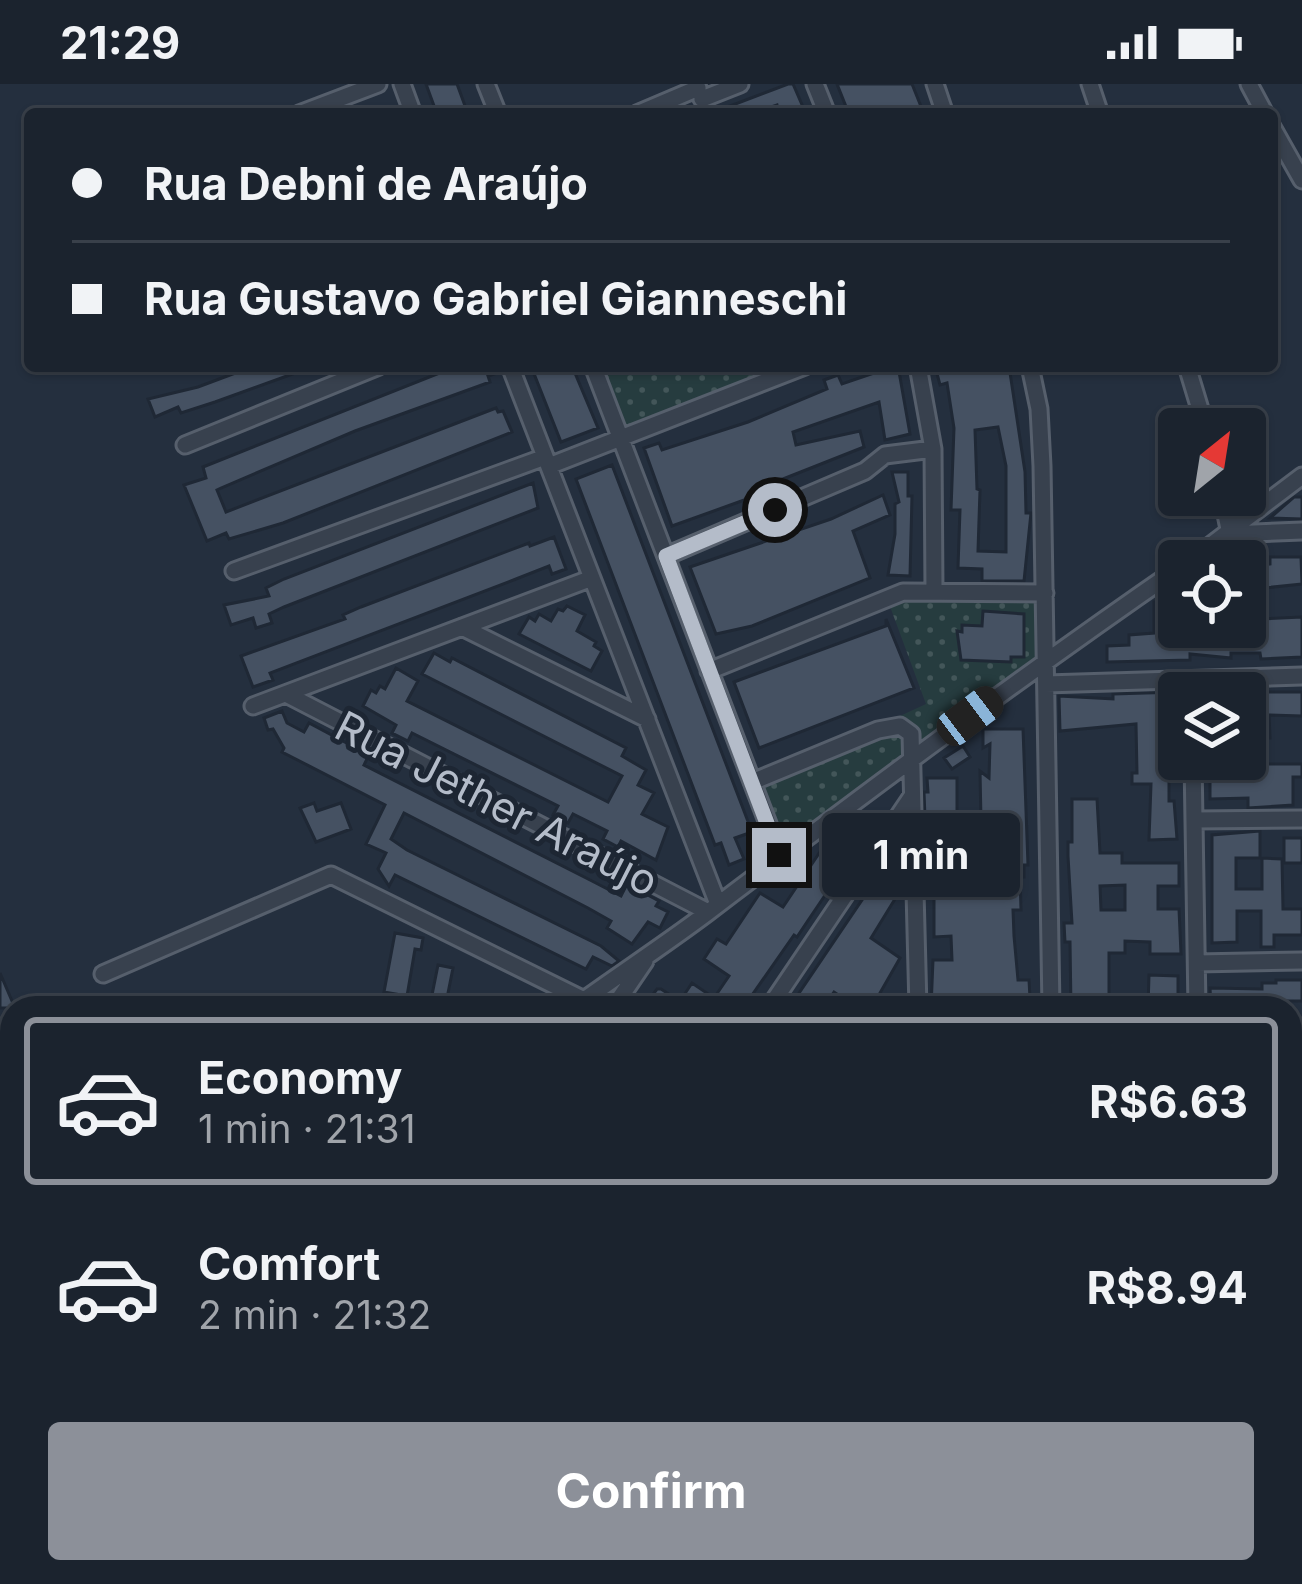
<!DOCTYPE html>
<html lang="en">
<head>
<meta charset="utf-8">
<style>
  :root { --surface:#1b232e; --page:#242b36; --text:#f1f3f6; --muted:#a0a4aa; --line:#39404a; --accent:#8c9099 }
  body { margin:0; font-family:Inter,sans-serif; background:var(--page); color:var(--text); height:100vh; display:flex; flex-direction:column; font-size:45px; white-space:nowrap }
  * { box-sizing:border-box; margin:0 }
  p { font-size:39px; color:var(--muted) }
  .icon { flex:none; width:66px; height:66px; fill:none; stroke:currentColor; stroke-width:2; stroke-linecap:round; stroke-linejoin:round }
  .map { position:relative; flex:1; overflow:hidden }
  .panel { position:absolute; left:0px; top:912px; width:1302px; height:588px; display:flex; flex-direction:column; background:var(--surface); border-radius:36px 36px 0 0; box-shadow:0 3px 9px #0004,0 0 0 3px var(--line) }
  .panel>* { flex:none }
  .banner { position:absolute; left:24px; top:24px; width:1254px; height:264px; border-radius:12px; box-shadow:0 3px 9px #0004,0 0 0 3px var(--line); display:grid; align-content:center; height:264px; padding:0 48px; background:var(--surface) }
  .needle { width:78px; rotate:30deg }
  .controls { position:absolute; left:1158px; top:324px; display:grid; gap:24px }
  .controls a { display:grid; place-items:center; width:108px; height:108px; border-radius:12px; background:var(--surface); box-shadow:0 3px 9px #0004,0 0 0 3px var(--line); font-size:60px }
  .end { position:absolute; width:54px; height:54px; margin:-27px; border:15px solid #b4bcc9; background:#111; box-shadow:0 0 0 6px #111 }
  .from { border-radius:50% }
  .bubble { position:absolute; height:84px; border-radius:12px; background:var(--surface); box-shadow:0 3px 9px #0004,0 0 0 3px var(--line); font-size:39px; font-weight:700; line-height:84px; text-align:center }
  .car { position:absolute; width:36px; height:72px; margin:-36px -18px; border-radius:15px; box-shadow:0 0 9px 3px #0007; background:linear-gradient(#222 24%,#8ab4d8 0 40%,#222 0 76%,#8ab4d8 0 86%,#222 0) }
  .banner b { display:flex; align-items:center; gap:42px; height:114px; font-size:45px }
  .banner b+b { border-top:3px solid var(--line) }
  .banner i { width:30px; height:30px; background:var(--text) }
  ul { padding:21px 0 0; list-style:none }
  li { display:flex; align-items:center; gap:36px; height:168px; margin:0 24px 18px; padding:0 24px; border:6px solid transparent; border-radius:12px }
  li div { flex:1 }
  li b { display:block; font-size:45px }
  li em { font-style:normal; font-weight:700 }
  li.on { border-color:var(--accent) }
  li>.icon { width:108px; height:108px; stroke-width:1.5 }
  .cta { display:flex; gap:24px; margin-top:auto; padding:24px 48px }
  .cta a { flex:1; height:138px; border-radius:12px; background:var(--accent); color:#fff; font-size:48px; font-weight:700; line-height:138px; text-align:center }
  .status { display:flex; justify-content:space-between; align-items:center; height:84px; padding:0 60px; background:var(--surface); direction:ltr }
  .status svg { height:33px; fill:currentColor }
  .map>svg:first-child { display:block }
  .grass { fill:url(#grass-dots) }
  .building { fill:#455162; stroke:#1f2835; stroke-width:3; fill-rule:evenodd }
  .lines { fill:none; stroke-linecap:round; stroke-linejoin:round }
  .minor-casing { stroke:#565f6c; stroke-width:21 }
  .minor { stroke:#38414e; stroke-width:15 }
  .route { stroke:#b4bcc9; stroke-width:15 }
  .labels { text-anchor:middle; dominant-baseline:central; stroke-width:10; stroke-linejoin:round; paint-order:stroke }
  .street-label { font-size:42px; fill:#b4bcc9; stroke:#1d2633 }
</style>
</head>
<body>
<div class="status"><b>21:29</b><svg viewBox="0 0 49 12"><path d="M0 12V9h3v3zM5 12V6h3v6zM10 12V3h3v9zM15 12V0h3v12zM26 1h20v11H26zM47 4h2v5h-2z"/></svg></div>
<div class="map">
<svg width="1302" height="1500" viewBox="0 0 1302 1500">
  <defs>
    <pattern id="grass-dots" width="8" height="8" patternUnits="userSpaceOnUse" patternTransform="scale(3)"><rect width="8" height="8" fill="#263c3f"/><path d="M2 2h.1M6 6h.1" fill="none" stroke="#435659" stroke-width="1.8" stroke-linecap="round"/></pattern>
  </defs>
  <rect width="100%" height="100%" fill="#242f3e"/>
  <!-- grass -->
  <path class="grass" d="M 593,282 L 805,282 L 621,356 Z
    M 903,513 L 1042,513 L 1041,575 L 781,766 L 755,699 L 926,620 L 888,517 Z
    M 82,1488 L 169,1488 L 164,1500 L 73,1500 Z"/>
  <!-- building -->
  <path class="building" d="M 426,0 L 457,0 L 468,30 L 437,30 Z
    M 788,0 L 793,0 L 806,30 L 769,30 L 778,25 L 777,21 L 751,30 L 709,30 Z
    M 837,0 L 912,0 L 924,30 L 849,30 Z
    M 254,282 L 309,284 L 215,318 L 181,329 L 178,323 L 155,333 L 148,315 L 198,303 Z
    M 457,282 L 498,282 L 500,288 L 488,292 L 490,298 L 355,347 L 221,404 L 217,406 L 226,428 L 496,324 L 498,328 L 503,327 L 512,348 L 283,439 L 229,455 L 226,449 L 207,457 L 184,401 L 206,394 L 203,383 Z
    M 531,282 L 572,282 L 598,344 L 561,358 Z
    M 872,282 L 898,282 L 910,350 L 885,356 L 879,318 L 793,348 L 796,361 L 860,347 L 864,363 L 783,395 L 784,399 L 747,415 L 672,442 L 644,364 L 659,359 L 662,366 L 748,338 L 827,305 L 824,296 L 838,291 L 842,300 L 874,289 Z
    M 935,282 L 972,282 L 974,288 L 1009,282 L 1025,388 L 1026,429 L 1031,429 L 1024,497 L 982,497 L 982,485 L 958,484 L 960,426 L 951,426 L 954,344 L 947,299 L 940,301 ZM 998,343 L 1006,382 L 1006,468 L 978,467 L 980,406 L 977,405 L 975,346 Z
    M 612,381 L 752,748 L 735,754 L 744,775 L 729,781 L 721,759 L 715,761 L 576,395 Z
    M 892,388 L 908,388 L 908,412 L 912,412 L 910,492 L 888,491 L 895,450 L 895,420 L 899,418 Z
    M 533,399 L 538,424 L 284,523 L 269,530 L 272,539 L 256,544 L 253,534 L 231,541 L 224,521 L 269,512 L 266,504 L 284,495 Z
    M 883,411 L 890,431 L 853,447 L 870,494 L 752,542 L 716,550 L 690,483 L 831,435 Z
    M 1294,413 L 1302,413 L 1302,435 L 1270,434 Z
    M 554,453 L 566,485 L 552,490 L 549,482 L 516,495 L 270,589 L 273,596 L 253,603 L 241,572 L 345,535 L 343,531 L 361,523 L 529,459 L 530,462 Z
    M 1270,473 L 1301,473 L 1302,500 L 1245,506 L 1245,484 L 1270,480 Z
    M 1154,518 L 1179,519 L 1179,543 L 1245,543 L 1245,539 L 1259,539 L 1259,535 L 1302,533 L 1302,573 L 1261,575 L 1260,569 L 1231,569 L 1231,574 L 1190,570 L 1190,576 L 1107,578 L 1107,562 L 1129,561 L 1129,551 L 1154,549 Z
    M 567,522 L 585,531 L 577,547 L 596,558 L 594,562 L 602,567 L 591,587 L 519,550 L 529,533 L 535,537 L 539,530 L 551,537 L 558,525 L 563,527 Z
    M 983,527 L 1024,530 L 1024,573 L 1011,573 L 1011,578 L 961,576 L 957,547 L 962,548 L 962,541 L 982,542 Z
    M 886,535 L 914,604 L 759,664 L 734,598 L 886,542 Z
    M 434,569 L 450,578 L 452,574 L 626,664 L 622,672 L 646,686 L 638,701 L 654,709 L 642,730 L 668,743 L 656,776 L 621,757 L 618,763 L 603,755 L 607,747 L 573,730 L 568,739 L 553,731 L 558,722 L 412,649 L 408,657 L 392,649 L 396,641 L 363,622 L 371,606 L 376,609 L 380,602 L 385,605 L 396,584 L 418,597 L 407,617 L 608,718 L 622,692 L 422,590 Z
    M 1178,608 L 1179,666 L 1175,666 L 1175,684 L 1169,684 L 1169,717 L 1174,717 L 1177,755 L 1149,756 L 1151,700 L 1132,700 L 1132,689 L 1137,689 L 1136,640 L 1060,647 L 1059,612 L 1113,615 L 1113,610 Z
    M 1260,608 L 1302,608 L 1302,632 L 1269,631 L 1270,654 L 1259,654 L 1260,680 L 1302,680 L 1302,693 L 1293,693 L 1293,721 L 1248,724 L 1248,714 L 1210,715 L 1210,684 L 1236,683 L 1240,675 L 1245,675 L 1245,611 Z
    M 282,627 L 287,639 L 304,648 L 309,639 L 369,671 L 364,681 L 592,797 L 621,812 L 627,800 L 659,817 L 656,822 L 668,828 L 660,844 L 648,838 L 632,860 L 607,844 L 611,837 L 588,824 L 404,729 L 391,755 L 407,766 L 601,862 L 619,877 L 612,882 L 593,873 L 586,885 L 395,791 L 389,802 L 378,785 L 386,769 L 366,760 L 385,721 L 282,668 L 284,664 L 273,645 L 268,646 L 264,634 Z
    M 983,645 L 1023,645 L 1028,781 L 1024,781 L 1024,793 L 1020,793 L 1021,826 L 1013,826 L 1014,852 L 1018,896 L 1029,896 L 1030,914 L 1022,914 L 1022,924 L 931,924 L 933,876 L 952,876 L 951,852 L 934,853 L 934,806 L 928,806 L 926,762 L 932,762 L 932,734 L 925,734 L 924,708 L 928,708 L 927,694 L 957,694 L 957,736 L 981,737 L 980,687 L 989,694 L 990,660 L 983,664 ZM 1004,758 L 1005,783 L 978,784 L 978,759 Z
    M 963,662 L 970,673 L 952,685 L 944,674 Z
    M 1072,715 L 1097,715 L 1100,769 L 1122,769 L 1122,779 L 1179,779 L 1179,802 L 1158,802 L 1158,825 L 1179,825 L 1181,870 L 1150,870 L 1150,858 L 1125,857 L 1125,869 L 1109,869 L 1109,924 L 1071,924 L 1070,858 L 1065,858 L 1064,839 L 1072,839 L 1068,772 L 1068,758 L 1072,758 ZM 1125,801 L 1125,826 L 1101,826 L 1100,802 Z
    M 314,719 L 317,727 L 341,719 L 351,745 L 316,758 L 300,724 Z
    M 855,732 L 871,743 L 809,835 L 797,853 L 794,851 L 743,924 L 696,924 L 682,914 L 692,899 L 714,914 L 729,892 L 704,875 L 717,855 L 726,860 L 760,809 L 783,823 L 832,750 Z
    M 1260,747 L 1260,774 L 1236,774 L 1236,805 L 1262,805 L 1262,774 L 1282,775 L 1283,825 L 1302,825 L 1302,851 L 1274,851 L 1274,863 L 1261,863 L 1261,827 L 1237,827 L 1237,858 L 1212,859 L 1212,751 Z
    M 1284,754 L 1302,754 L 1302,779 L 1284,779 Z
    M 877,785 L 891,791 L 893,796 L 884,808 L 895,815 L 871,854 L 900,874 L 876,916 L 888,924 L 858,924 L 834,908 L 823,924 L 789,924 L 866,810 L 862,808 Z
    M 395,849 L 423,854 L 421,866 L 415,865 L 407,912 L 384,908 Z
    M 438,881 L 453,884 L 447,914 L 432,911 Z
    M 0,889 L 15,924 L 0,924 Z
    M 1149,891 L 1178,892 L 1178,924 L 1148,924 Z
    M 1276,896 L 1302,896 L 1302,917 L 1284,917 L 1284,924 L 1211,924 L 1210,904 L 1262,905 L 1262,899 L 1276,899 Z
    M 657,905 L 661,905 L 690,924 L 643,924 Z
    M 12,1011 L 12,1052 L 8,1053 L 0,1014 Z
    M 1290,1047 L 1302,1047 L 1302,1152 L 1290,1152 Z
    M 12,1088 L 12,1199 L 7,1200 L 0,1169 L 0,1090 Z
    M 1290,1333 L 1302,1333 L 1302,1382 L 1290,1382 Z
    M 1290,1409 L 1302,1409 L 1302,1437 L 1290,1438 Z
    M 190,1488 L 277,1488 L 292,1500 L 182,1500 Z
    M 342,1488 L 434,1488 L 426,1500 L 333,1500 Z
    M 679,1488 L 728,1488 L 735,1492 L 730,1500 L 698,1500 Z
    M 737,1488 L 773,1488 L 766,1500 L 756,1500 Z
    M 780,1488 L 871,1488 L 878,1493 L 872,1500 L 857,1497 L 834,1500 L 821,1491 L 815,1500 L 799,1500 Z
    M 979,1488 L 1038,1488 L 1038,1500 L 978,1500 Z
    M 1074,1488 L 1109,1488 L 1110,1500 L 1075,1500 Z
    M 1139,1488 L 1191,1488 L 1193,1498 L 1140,1500 Z"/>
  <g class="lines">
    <!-- minor casing -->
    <g class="minor-casing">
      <path id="minor" d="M 402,0 L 413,30
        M 486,0 L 498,30
        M 815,0 L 827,30
        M 935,0 L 945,30
        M 1090,0 L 1100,30
        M 1249,0 L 1265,30
        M 702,15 L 740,0
        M 299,30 L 378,0
        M 637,30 L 698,4
        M 1272,43 L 1302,96
        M 510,282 L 718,820
        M 593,282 L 780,771
        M 918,282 L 933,365 L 934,506
        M 1030,282 L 1039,325 L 1042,382 L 1051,924
        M 1187,282 L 1206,345
        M 185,361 L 379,282
        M 549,382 L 805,282
        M 1222,411 L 1230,450 L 1302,447
        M 666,472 L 865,387 L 885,371 L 933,365
        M 1190,477 L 1302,392
        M 234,487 L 545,373
        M 462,543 L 647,635
        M 709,587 L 903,508 L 1045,509
        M 1046,600 L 1302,592
        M 286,610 L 708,828
        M 253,622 L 592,494
        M 1193,675 L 1197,924
        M 752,698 L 878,646 L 900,642 L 911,650 L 918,924
        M 1195,736 L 1302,735
        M 1197,879 L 1302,877
        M 103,890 L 331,791 L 584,916
        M 573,924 C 617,892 663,862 707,829 C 863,711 1018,595 1179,484
        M 613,924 L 645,877
        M 769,924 L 912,712
        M 0,995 L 12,990
        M 1290,1022 L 1302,1022
        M 1290,1165 L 1302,1165
        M 1290,1308 L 1302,1308
        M 0,1323 L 12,1366
        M 1290,1455 L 1302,1455
        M 45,1488 L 49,1500
        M 505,1488 L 523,1500
        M 650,1488 L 668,1500
        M 912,1488 L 931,1500
        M 1203,1488 L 1206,1500
        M 74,1500 L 84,1488
        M 164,1500 L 168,1488
        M 304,1500 L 312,1488
        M 453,1500 L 461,1488
        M 600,1500 L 608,1488
        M 1059,1500 L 1059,1488"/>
    </g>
    <!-- minor -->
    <use href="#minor" class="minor"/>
  </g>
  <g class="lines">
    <!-- route -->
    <path class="route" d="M 775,426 L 666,472 L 779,771"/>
  </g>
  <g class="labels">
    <!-- street labels -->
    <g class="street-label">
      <text transform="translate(497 719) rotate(27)">Rua Jether Araújo</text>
    </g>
  </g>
</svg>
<div class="controls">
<a><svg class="needle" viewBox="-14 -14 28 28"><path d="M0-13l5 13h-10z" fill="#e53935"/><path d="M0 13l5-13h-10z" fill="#a0a4aa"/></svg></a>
<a><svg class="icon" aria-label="locate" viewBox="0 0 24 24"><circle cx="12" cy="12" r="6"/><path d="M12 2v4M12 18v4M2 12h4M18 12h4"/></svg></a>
<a><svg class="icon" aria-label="layers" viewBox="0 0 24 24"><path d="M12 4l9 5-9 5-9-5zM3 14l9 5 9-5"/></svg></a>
</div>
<i class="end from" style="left:775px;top:426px"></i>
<i class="end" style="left:779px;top:771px"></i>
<div class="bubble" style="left:822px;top:729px;width:198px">1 min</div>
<i class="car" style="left:970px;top:632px;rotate:53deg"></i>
<div class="banner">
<b><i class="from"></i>Rua Debni de Araújo</b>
<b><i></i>Rua Gustavo Gabriel Gianneschi</b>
</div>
<section class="panel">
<ul>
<li class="on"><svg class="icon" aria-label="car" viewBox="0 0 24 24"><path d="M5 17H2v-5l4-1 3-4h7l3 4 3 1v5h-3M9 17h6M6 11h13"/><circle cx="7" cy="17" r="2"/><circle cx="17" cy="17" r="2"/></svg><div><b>Economy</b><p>1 min · 21:31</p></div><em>R$6.63</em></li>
<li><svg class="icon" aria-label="car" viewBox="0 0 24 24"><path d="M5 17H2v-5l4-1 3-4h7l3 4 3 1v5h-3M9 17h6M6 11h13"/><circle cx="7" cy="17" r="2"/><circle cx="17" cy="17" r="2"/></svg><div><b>Comfort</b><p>2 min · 21:32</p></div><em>R$8.94</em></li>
</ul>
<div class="cta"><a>Confirm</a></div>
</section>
</div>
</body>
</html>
